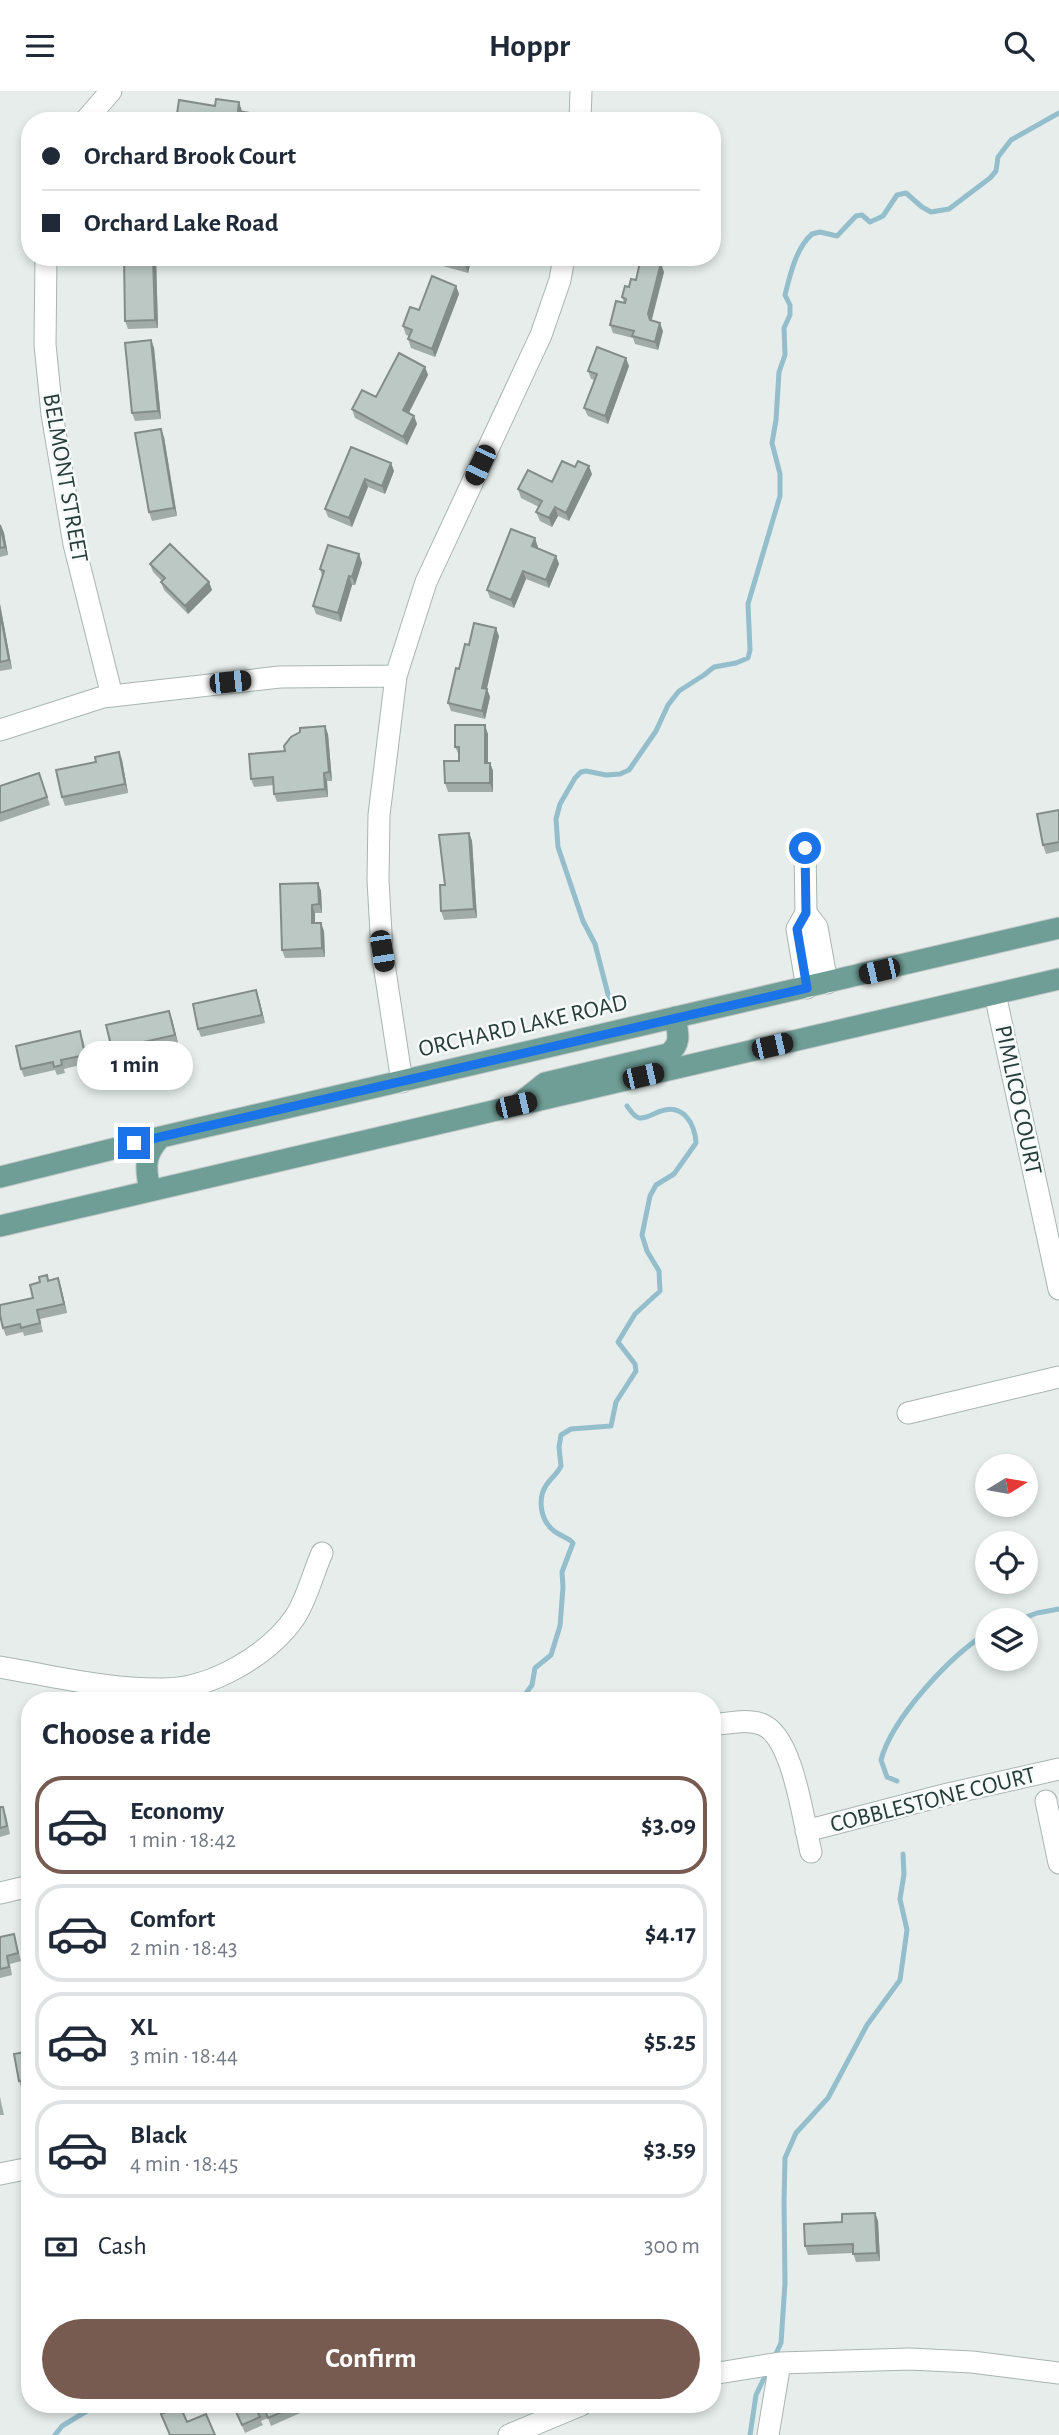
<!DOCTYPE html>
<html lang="en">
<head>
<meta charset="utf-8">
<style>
  :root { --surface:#fff; --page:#f6f6f7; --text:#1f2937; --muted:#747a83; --line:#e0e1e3; --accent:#775a50 }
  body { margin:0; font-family:"Alegreya Sans",sans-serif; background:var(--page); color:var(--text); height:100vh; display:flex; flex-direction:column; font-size:26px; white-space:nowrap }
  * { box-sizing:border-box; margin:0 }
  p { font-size:23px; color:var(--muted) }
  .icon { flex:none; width:38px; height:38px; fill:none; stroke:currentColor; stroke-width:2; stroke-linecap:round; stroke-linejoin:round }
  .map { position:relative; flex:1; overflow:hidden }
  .sheet { position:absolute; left:21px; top:1601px; width:700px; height:721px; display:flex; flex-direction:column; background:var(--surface); border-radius:28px; box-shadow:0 4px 10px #0003 }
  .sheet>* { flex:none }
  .banner { position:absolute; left:21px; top:21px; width:700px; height:154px; border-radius:28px; box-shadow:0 4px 10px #0003; display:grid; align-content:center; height:154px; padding:0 21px; background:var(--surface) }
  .needle { width:46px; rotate:79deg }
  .controls { position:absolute; left:975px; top:1363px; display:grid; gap:14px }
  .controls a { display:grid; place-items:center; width:63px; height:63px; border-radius:50%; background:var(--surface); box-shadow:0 4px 10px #0003; font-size:35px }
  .end { position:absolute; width:32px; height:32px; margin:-16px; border:9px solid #1a73e8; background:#fff; box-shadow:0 0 0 4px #fff }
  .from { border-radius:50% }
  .bubble { position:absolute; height:49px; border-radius:24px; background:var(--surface); box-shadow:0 4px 10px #0003; font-size:23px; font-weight:700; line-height:49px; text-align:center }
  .car { position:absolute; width:21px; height:42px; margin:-21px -10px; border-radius:9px; box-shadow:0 0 5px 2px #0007; background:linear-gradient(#222 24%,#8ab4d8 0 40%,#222 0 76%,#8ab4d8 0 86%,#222 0) }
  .banner b { display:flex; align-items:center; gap:24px; height:66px; font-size:26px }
  .banner b+b { border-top:2px solid var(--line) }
  .banner i { width:18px; height:18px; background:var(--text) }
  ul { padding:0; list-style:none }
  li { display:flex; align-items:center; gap:21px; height:98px; margin:0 14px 10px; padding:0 7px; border:4px solid var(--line); border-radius:28px }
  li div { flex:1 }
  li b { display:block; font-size:26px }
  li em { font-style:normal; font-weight:700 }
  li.on { border-color:var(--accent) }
  li>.icon { width:63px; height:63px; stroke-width:1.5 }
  h2 { padding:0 21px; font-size:32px; line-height:84px }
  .pay { display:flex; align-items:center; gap:18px; height:77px; padding:0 21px; font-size:26px }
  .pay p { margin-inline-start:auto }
  .cta { display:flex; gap:14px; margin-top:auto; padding:14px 21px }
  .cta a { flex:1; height:80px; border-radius:42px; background:var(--accent); color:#fff; font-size:28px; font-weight:700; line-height:80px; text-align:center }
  header { display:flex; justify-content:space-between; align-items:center; height:91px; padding:0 21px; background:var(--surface); font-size:32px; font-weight:700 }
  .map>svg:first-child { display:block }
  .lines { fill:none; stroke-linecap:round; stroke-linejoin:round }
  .stream { stroke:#94becc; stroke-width:5 }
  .minor-casing { stroke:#a9b5b2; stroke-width:23 }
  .major-casing { stroke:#c3c9c8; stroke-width:23 }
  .minor { stroke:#fff; stroke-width:21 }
  .major { stroke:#6f9e96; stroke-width:21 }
  .wall { fill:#a1aca9 }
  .shaded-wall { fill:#838c89 }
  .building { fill:#bbc8c4; stroke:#838c89; stroke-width:2 }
  .route { stroke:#1a73e8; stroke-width:9 }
  .labels { text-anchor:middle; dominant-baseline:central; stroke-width:5; stroke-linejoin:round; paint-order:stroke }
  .street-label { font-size:24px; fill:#273d39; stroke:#f6faf8 }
</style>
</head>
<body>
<header><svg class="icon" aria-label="menu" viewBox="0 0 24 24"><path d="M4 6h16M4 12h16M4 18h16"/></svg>Hoppr<svg class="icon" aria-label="search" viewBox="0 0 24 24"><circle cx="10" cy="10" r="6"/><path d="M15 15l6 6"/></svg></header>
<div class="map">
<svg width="1059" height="2344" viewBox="0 0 1059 2344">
  <rect width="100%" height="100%" fill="#e6edeb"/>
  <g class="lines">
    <!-- stream -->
    <path class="stream" d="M 609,907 L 595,853 L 583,830 L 558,756 L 556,728 L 560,713 L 575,687 L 581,681 L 586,680 L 606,684 L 620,683 L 629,679 L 656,640 L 668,614 L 679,600 L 704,584 L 714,576 L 736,572 L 748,567 L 750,559 L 748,513 L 780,405 L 780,383 L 772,352 L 776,329 L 779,281 L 785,264 L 784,237 L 790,224 L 790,214 L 785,204 C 790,184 796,157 812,143 L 820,141 L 837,145 L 856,125 L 862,124 L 870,131 L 883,125 L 897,104 L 906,102 L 922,116 L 931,121 L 949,118 L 990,87 L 996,80 L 998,66 L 1011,49 L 1059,22
      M 1016,1530 L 1037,1522 L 1059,1518
      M 525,1610 L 526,1602 L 532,1594 L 535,1577 L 551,1564 L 560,1535 L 563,1496 L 562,1481 L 573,1452 C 568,1446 560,1445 554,1440 C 540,1429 537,1407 547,1393 C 552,1386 558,1382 561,1375 L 559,1356 L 561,1344 L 571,1338 L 611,1335 L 616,1311 L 636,1280 L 635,1273 L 618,1251 L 635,1223 L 660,1200 L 659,1180 L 647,1160 L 642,1144 L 650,1105 L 656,1094 L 674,1083 L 696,1052 C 695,1033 683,1012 661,1020 C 654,1022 647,1028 639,1027 C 633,1025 631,1020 627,1015
      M 897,1690 L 887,1686 L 881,1669 C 892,1627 951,1564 987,1542
      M 774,2267 L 781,2252 L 785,2192 L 784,2111 L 785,2067 L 796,2042 L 828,2007 L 867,1934 L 900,1889 L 907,1839 L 900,1808 L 904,1783 L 903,1763
      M 55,2344 L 62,2335 L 97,2314
      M 750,2344 L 756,2304 L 768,2279"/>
    <!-- minor casing -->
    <g class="minor-casing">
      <path id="minor" d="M 85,30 L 111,0
        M 580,30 L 581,0
        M 46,166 L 45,254 L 52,323 L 74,453 L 112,605
        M 0,639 L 103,606 L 280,586 L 396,585
        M 805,757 L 806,822 L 797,838 L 807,897
        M 806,822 L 817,836 L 827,892
        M 995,903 L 1059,1198
        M 402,991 L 382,860 L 378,789 L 379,724 L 396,585 L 426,491 L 541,244 L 560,189 L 564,166
        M 908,1322 L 1059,1286
        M 0,1576 C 53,1585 109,1599 164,1598 C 211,1598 269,1564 295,1526 C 307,1508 313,1482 322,1462
        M 712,1634 C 728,1632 746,1628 761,1633 C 793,1644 803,1729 811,1761
        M 1046,1710 L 1059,1772
        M 806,1740 L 948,1703 L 1059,1678
        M 0,1802 L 30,1795
        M 0,2083 L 30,2077
        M 712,2283 L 780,2272 L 909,2268 L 972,2271 L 1059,2282
        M 509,2344 L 581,2314
        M 768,2344 L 780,2272"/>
    </g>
    <!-- major casing -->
    <g class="major-casing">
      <path id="major" d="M 521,1011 L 545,992 L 668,963 C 682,953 678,942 675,926
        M 0,1086 L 161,1046 L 1059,837
        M 150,1099 C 145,1077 144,1063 161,1046
        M 0,1135 L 1059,888"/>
    </g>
    <!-- minor -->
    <use href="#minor" class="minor"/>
    <!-- major -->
    <use href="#major" class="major"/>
  </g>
  <!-- wall -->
  <path class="wall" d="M 124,166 L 156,166 L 158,237 L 128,238 L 125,230 Z
    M 472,166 L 468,182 L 443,175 L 440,167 Z
    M 664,181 L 651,229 L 663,240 L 658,259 L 635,253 L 633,247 L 613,242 L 610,234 L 624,212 L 622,206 L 629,196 L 636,189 Z
    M 456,195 L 459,203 L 435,266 L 411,257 L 408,248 L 409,245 L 406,244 L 403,235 L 419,219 Z
    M 151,249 L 154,257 L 161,328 L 135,330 L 132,322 Z
    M 629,275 L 608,333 L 588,325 L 584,317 L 595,289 L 591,288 L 588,280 Z
    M 425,276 L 428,284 L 409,322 L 414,325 L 417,333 L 407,354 L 355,327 L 352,318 L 376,306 Z
    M 164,346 L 177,425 L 152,430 L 149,421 Z
    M 351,356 L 391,372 L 394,380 L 385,403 L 368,396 L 352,436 L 328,426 L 325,418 Z
    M 592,383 L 569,430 L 558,425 L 552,436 L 540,430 L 536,421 L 539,416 L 521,407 L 518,398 Z
    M 0,434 L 4,442 L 8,464 L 0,466 Z
    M 538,456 L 538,457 L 556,465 L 559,473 L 549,497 L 526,488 L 514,517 L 490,507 L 487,499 Z
    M 359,463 L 362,472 L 355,494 L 352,494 L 341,531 L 316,523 L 313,515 L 322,485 L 320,478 Z
    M 150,473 L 209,491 L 212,499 L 188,523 L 164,499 L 161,491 L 162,490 L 153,481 Z
    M 0,513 L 12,578 L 0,580 Z
    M 499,545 L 487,598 L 490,606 L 485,628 L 451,620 L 448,612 L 459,578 L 469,554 Z
    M 328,643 L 332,690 L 327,690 L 328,706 L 277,711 L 274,703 L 273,694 L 254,696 L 251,688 L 285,660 Z
    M 488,643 L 488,672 L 490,672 L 493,680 L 493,701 L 448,701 L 445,692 L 459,670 L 459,664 L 455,656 Z
    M 119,661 L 122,669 L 128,702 L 65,715 L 62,706 L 96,671 Z
    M 39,682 L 50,714 L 0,731 L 0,695 Z
    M 1059,719 L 1059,760 L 1046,763 L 1043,754 Z
    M 469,742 L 472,750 L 477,827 L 444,829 L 441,820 L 445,794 Z
    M 318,792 L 321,800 L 322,822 L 315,822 L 315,832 L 324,840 L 325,866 L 285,867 L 282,859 Z
    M 256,899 L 259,908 L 265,932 L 201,946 L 198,938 Z
    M 169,920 L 178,952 L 115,967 L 112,958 Z
    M 83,948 L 88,972 L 64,978 L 65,982 L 57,984 L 55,979 L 24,986 L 21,978 Z
    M 47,1184 L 49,1189 L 58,1187 L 61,1196 L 67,1222 L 40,1228 L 43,1241 L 24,1245 L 23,1241 L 6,1245 L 3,1237 L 33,1207 L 40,1191 Z
    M 0,1716 L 6,1724 L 10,1743 L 0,1746 Z
    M 14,1843 L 21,1870 L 10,1873 L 12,1884 L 0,1887 L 0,1846 Z
    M 30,1960 L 30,1997 L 22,1999 L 19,1990 Z
    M 0,2006 L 4,2024 L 0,2024 Z
    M 875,2122 L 878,2130 L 880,2170 L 856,2171 L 853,2162 L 808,2164 L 805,2155 L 842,2131 Z
    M 233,2314 L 305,2314 L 307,2319 L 271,2335 L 268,2327 L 261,2330 L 263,2334 L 245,2342 Z"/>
  <!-- shaded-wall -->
  <path class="shaded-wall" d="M 239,11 L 242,20 L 241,29 L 238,20 Z
    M 153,166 L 156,166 L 158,237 L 155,229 Z
    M 467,166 L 472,166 L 468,182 L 465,174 Z
    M 661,172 L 664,181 L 651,232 L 648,223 Z
    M 456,195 L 459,203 L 435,266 L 432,258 Z
    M 660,232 L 663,240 L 658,259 L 655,251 Z
    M 151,249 L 154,257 L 161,328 L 158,320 Z
    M 626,267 L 629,275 L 608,333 L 605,325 Z
    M 425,276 L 428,284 L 406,327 L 403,319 Z
    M 414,325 L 417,333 L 407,354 L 403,346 Z
    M 161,338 L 164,346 L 177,425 L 174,417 Z
    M 391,372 L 394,380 L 385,403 L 382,395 Z
    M 589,375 L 592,383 L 569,430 L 566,422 Z
    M 365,388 L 368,396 L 352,436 L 349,427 Z
    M 555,416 L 558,425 L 552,436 L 549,427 Z
    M 1,434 L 4,442 L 8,464 L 5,456 Z
    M 535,447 L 538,456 L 535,463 L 532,455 Z
    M 359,463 L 362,472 L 355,494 L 352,486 Z
    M 556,465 L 559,473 L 549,497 L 546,489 Z
    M 523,480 L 526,488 L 514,517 L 511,509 Z
    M 349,485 L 352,494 L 341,531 L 338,522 Z
    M 209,491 L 212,499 L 188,523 L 185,515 Z
    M 0,513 L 12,578 L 9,569 L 0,521 Z
    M 496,537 L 499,545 L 485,605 L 482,597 Z
    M 487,598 L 490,606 L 485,628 L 482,620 Z
    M 485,634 L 488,643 L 488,680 L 485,672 Z
    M 325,635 L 328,643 L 332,690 L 329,681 Z
    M 119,661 L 122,669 L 128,702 L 125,693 Z
    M 490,672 L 493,680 L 493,701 L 490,692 Z
    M 324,682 L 327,690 L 328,706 L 325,698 Z
    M 469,742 L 472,750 L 477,827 L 474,818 Z
    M 318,792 L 321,800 L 322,822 L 319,813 Z
    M 312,814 L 315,822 L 315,840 L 312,832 Z
    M 321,832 L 324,840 L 325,866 L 322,857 Z
    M 256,899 L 259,908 L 265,932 L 262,924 Z
    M 169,920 L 172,928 L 178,952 L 175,944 Z
    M 58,1187 L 61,1196 L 67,1222 L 64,1213 Z
    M 875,2122 L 878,2130 L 880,2170 L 877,2162 Z"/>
  <!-- building -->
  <path class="building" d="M 216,8 L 239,11 L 238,20 L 284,28 L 284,30 L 176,30 L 179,9 L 215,15 Z
    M 124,166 L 153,166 L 155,229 L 125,230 Z
    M 440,166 L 467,166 L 465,174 Z
    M 641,167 L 661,172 L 648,223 L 650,229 L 660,232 L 655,251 L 632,245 L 634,240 L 610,234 L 616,210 L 625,212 L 626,208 L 622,206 L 625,195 L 629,196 L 631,188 L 636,189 Z
    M 432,185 L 456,195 L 432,258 L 408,248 L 412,239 L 403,235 L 410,216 L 419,219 Z
    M 151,249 L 158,320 L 132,322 L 125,252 Z
    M 597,256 L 626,267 L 605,325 L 584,317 L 597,283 L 588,280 Z
    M 399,262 L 425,276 L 403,319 L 414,325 L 403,346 L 352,318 L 362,299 L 376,306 Z
    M 161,338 L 174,417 L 149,421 L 135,342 Z
    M 351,356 L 391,372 L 382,395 L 365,388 L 349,427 L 325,418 Z
    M 562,370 L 575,376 L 578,370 L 589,375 L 566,422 L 555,416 L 549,427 L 536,421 L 542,410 L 518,398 L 528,379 L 552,391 Z
    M 0,434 L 5,456 L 0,457 Z
    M 511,438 L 535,447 L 532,455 L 556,465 L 546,489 L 523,480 L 511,509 L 487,499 Z
    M 170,453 L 209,491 L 185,515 L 161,491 L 165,487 L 150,473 Z
    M 328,454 L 359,463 L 352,486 L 349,485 L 338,522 L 313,515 L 324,480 L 320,478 Z
    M 0,521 L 9,569 L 0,571 Z
    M 474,532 L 496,537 L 482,597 L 487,598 L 482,620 L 448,612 L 456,577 L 459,578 L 465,553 L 469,554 Z
    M 455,634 L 485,634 L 485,672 L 490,672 L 490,692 L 445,692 L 444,670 L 459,670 L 459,656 L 455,656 Z
    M 325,635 L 329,681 L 324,682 L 325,698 L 274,703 L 273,686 L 251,688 L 249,663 L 285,660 L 284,655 L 291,646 L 300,641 L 300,637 Z
    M 119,661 L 125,693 L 62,706 L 56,679 L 96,671 L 95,666 Z
    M 39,682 L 47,706 L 0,722 L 0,695 Z
    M 1059,719 L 1059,751 L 1043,754 L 1037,723 Z
    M 469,742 L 474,818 L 441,820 L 440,794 L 445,794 L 439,744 Z
    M 318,792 L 319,813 L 312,814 L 312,832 L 321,832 L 322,857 L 282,859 L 280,793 Z
    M 256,899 L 262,924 L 198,938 L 193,913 Z
    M 169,920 L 175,944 L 112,958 L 106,934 Z
    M 80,940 L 85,964 L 61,969 L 62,974 L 54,976 L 53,971 L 21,978 L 16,955 Z
    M 47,1184 L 48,1190 L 58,1187 L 64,1213 L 37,1219 L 40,1232 L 21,1237 L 20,1233 L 3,1237 L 0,1224 L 0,1214 L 33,1207 L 30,1194 L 40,1191 L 39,1186 Z
    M 30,1697 L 30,1725 L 29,1725 L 22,1699 Z
    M 0,1716 L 3,1716 L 7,1735 L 0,1737 Z
    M 14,1843 L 18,1862 L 7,1865 L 9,1876 L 0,1878 L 0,1846 Z
    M 30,1960 L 30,1988 L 19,1990 L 14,1963 Z
    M 875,2122 L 877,2162 L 853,2163 L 853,2153 L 805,2155 L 804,2133 L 842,2131 L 842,2123 Z
    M 233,2314 L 299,2314 L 268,2327 L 265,2319 L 258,2322 L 260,2326 L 242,2334 Z
    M 180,2315 L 187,2331 L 206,2323 L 215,2344 L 170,2344 L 161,2323 Z"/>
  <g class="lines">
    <!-- route -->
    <path class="route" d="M 134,1052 L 807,897 L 797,838 L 806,822 L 805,757"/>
  </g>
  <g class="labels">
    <!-- street labels -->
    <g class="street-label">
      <text transform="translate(65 387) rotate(80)">BELMONT STREET</text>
      <text transform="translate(523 935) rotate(-13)">ORCHARD LAKE ROAD</text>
      <text transform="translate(1018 1009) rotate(78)">PIMLICO COURT</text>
      <text transform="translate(933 1709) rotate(-14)">COBBLESTONE COURT</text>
    </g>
  </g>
</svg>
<div class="controls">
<a><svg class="needle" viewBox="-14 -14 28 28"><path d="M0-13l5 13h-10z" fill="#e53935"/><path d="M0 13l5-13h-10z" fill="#747a83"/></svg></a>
<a><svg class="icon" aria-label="locate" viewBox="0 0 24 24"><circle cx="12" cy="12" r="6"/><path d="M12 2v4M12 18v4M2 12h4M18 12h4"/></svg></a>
<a><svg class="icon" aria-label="layers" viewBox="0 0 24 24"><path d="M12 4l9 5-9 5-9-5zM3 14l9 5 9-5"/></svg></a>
</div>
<i class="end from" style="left:805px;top:757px"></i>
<i class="end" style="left:134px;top:1052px"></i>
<div class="bubble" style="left:77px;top:950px;width:116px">1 min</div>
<i class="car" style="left:480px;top:374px;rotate:205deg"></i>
<i class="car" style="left:230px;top:591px;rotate:84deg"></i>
<i class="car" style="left:382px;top:860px;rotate:171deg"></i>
<i class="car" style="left:879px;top:880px;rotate:257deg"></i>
<i class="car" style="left:772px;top:955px;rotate:77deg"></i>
<i class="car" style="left:643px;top:985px;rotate:77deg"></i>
<i class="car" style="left:516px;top:1014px;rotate:77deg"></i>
<div class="banner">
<b><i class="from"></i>Orchard Brook Court</b>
<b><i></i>Orchard Lake Road</b>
</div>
<section class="sheet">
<h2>Choose a ride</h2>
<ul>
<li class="on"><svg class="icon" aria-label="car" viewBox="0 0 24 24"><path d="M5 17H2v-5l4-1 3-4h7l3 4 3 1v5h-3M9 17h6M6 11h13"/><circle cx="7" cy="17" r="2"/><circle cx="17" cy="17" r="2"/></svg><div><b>Economy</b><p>1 min · 18:42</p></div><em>$3.09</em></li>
<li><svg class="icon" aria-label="car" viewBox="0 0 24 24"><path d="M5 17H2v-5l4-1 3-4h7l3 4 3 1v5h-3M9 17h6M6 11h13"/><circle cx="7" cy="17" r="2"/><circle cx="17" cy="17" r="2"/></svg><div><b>Comfort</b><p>2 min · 18:43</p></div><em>$4.17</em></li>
<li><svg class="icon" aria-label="car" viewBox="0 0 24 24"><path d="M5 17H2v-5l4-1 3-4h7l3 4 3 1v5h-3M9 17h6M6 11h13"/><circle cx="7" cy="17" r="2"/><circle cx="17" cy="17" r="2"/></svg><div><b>XL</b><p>3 min · 18:44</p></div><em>$5.25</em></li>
<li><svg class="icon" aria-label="car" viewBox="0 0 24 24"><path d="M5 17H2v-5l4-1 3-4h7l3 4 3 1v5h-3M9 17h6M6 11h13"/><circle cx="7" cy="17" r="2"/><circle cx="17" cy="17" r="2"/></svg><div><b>Black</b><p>4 min · 18:45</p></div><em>$3.59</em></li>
</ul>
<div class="pay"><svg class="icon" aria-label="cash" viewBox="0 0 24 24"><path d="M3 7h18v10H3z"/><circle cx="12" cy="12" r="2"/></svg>Cash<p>300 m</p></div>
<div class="cta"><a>Confirm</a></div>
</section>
</div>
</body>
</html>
